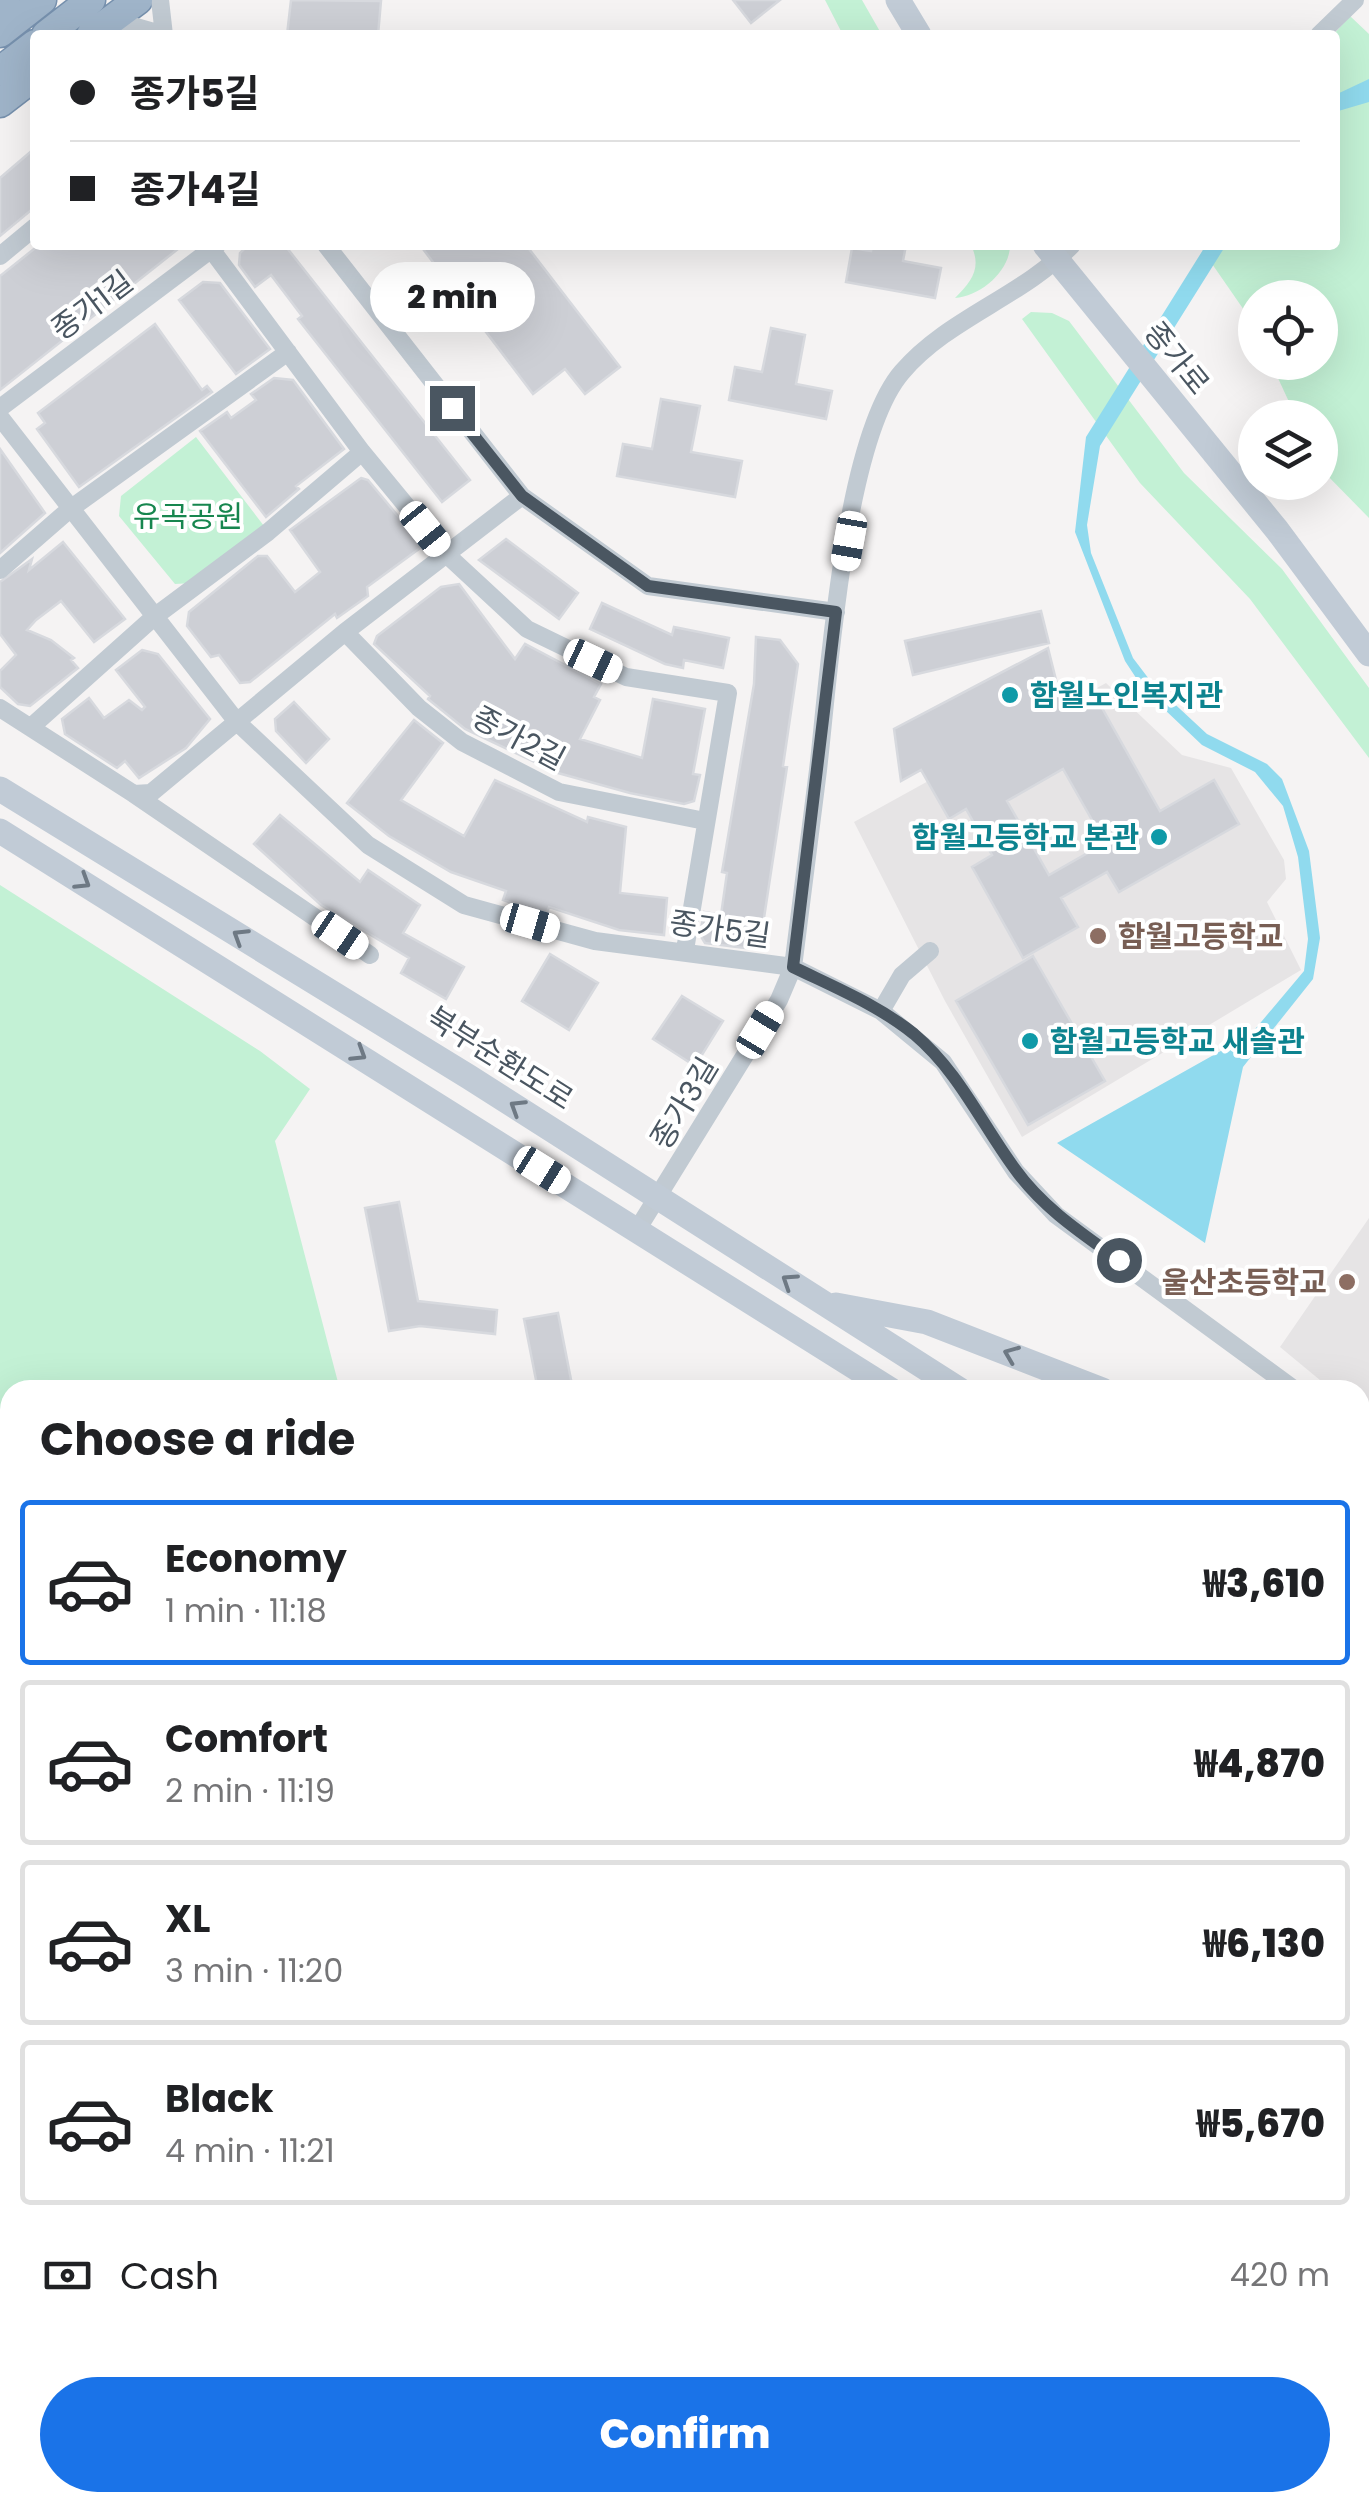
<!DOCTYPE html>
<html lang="en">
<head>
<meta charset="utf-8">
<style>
  :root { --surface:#fff; --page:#f6f6f6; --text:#202124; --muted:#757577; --line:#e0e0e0; --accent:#1a73e8 }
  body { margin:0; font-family:Poppins,"Noto Sans KR",sans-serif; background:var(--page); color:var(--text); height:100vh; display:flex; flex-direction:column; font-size:38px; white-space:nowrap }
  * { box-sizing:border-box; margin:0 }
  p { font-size:32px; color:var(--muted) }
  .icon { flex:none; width:55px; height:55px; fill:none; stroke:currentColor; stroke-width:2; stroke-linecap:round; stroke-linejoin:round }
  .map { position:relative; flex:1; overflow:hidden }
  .sheet { position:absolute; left:0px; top:1380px; width:1370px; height:1132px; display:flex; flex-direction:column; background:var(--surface); border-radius:30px 30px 0 0; box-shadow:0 10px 40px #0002 }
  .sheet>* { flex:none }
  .banner { position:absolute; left:30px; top:30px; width:1310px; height:220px; border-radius:10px; box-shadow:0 10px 40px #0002; display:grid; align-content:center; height:220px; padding:0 40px; background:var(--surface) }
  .buttons { position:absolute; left:1238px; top:280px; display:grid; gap:20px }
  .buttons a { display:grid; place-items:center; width:100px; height:100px; border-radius:50%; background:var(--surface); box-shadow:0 10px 40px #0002; font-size:50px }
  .end { position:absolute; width:45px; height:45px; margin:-22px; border:12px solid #4a5661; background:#fff; box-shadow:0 0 0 5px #fff }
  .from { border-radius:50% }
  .bubble { position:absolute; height:70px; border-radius:35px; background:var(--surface); box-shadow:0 10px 40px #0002; font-size:32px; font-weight:800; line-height:70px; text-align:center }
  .car { position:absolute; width:30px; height:60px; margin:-30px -15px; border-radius:12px; box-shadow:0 0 8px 2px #0007; background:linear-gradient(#fff 24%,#345 0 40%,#fff 0 76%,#345 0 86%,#fff 0) }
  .banner b { display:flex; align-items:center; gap:35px; height:95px; font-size:38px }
  .banner b+b { border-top:2px solid var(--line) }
  .banner i { width:25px; height:25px; background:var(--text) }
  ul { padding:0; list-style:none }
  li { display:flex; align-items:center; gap:30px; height:165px; margin:0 20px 15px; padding:0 20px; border:5px solid var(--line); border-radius:10px }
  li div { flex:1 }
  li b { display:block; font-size:38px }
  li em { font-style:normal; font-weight:800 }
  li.active { border-color:var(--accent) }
  li>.icon { width:90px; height:90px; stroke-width:1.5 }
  h2 { padding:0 40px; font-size:45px; line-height:120px }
  .pay { display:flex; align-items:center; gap:25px; height:110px; padding:0 40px; font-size:38px }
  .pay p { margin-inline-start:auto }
  .button { display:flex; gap:20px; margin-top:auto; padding:20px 40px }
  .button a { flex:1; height:115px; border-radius:60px; background:var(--accent); color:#fff; font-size:40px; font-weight:800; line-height:115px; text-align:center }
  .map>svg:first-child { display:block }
  .education { fill:#e6e4e5 }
  .green { fill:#c3f1d5 }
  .water { fill:#90daee }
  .building { fill:#cdcfd5; stroke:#d7d9de; stroke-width:2.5; fill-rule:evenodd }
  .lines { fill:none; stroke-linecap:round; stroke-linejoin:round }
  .trunk-casing { stroke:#7690ad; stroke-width:31 }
  .minor { stroke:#c1cad2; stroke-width:18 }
  .secondary { stroke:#c1cbd6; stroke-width:25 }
  .trunk { stroke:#9fb4c9; stroke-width:28 }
  .oneway { stroke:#6e7984 }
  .route { stroke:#4a5661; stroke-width:12 }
  .culture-dot { fill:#0f9aa8; stroke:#fff; stroke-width:4 }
  .education-dot { fill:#8d6e63; stroke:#fff; stroke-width:4 }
  .labels { text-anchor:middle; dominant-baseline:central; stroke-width:8; stroke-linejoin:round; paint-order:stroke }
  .street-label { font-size:30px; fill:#4a5661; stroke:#fff }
  .park-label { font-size:30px; fill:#17864f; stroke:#fff }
  .culture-label { font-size:30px; font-weight:bold; fill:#0d838f; stroke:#fff; text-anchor:start }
  .education-label { font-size:30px; font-weight:bold; fill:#785e54; stroke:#fff; text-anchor:start }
</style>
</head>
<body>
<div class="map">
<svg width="1369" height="2512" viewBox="0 0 1369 2512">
  <rect width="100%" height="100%" fill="#f5f3f3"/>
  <!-- education -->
  <path class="education" d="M 1106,683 L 1182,755 L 1231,768 L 1284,860 L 1286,879 L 1267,902 L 1301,970 L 1022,1137 L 945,1001 L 854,822 Z
    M 1369,1218 L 1369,1421 L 1360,1413 L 1360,1390 L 1332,1390 L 1280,1347 Z"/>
  <!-- green -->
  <path class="green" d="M 825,0 L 862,0 L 882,35 L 843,35 Z
    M 1350,16 L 1369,34 L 1369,518 L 1320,468 L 1320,418 L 1296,417 L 1271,363 L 1320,362 L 1320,298 L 1255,298 L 1255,326 L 1199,245 L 1335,245 L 1333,35 Z
    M 971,245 L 1010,245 C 1010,271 981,296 955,298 C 972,281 982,268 971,245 Z
    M 1031,312 L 1052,313 L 1069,321 L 1184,473 L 1282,569 L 1369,688 L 1369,758 L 1250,599 L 1140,483 L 1022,319 Z
    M 196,437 L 264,526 L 192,583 L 175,584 L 119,516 L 121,496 Z
    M 0,885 L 260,1051 L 310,1089 L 275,1141 L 340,1390 L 10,1390 L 10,2502 L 525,2503 L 523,2512 L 0,2512 Z"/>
  <!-- water -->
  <path class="water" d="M 1369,79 L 1369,102 L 1335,112 L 1335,95 Z
    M 1206,245 L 1226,245 L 1100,446 L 1087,525 L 1091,553 L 1133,658 L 1152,683 L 1207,734 L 1267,764 L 1282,779 L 1309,851 L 1320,938 L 1313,979 L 1243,1067 L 1205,1243 L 1057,1143 L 1251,1034 L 1304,971 L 1308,939 L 1298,857 L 1283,806 L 1255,772 L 1202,745 L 1144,690 L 1125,661 L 1075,532 L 1086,437 Z"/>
  <!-- building -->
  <path class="building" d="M 291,0 L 381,1 L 378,35 L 287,35 Z
    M 733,0 L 780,0 L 751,23 Z
    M 35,148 L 35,207 L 0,236 L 0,178 Z
    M 39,245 L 183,245 L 0,390 L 0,276 Z
    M 248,245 L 287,248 L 470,480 L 442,502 L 298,319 L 302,316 L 271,275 L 255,287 L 239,265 L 240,253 Z
    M 420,245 L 526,245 L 620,367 L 585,394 L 565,369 L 533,394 Z
    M 872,245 L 906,245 L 903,261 L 941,268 L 935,298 L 846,282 L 852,248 L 871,251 Z
    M 203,282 L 220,283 L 270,349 L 236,374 L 179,300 Z
    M 155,324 L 202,390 L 207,386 L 212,392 L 79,487 L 37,429 L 45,423 L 38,413 Z
    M 771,328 L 805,335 L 796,384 L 832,391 L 826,419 L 729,400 L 735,367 L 762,372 Z
    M 274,378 L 293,380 L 344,449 L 296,486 L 299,489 L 266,517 L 200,431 L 227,412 L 231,418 L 256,400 L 251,394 Z
    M 661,399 L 700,406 L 691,452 L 742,461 L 735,497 L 617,476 L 623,444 L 652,449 Z
    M 0,449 L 45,513 L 0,553 Z
    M 361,478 L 368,480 L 423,546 L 367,587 L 368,596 L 337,618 L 335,614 L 250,682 L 240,683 L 219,655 L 211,657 L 187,626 L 189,612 L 258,556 L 267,556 L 295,592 L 320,572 L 290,530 Z
    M 506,539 L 578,593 L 559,619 L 479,560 Z
    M 63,542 L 125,619 L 94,642 L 61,601 L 36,620 L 27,630 L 51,640 L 74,658 L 71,660 L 78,668 L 30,706 L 18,704 L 0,687 L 0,671 L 16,655 L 0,634 L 0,582 L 32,559 L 29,570 Z
    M 459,584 L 515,659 L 525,644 L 601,684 L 594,697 L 600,700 L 580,739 L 642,758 L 653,699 L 705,709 L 693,774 L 700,775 L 694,801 L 684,804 L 630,793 L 558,773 L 465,729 L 428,699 L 430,696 L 374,644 L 377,636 L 441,587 Z
    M 602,603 L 672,635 L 674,627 L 729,638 L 723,668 L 684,660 L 683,668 L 665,664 L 590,629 Z
    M 1041,611 L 1049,643 L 913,675 L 905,641 Z
    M 756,637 L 780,640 L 798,664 L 783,766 L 787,767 L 760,944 L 753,949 L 705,943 L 700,935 L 704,912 L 721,915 L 727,873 L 722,872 L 754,684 Z
    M 1048,648 L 1063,708 L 1093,692 L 1160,811 L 1214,780 L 1239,824 L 1119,892 L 1107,872 L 1061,898 L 1078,927 L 1023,958 L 972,867 L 992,855 L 966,809 L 949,819 L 921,770 L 901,781 L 894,729 ZM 1063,769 L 1105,843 L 1049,875 L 1007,801 Z
    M 142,650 L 158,654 L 210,719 L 186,748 L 139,778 L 125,761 L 117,768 L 65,734 L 62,719 L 89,698 L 104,718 L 129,700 L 142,710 L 145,707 L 116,670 Z
    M 294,702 L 329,739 L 306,763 L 276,731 L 275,719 Z
    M 414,720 L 443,743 L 401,800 L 464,836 L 495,780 L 587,822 L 588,817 L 626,827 L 620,893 L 667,898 L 664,935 L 619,930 L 549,907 L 546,915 L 503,900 L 506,891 L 451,872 L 389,836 L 347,803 Z
    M 280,815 L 360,882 L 368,870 L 420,905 L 403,933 L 464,967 L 446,999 L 401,973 L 409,958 L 321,905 L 254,844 Z
    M 550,954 L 598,983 L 569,1030 L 522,1001 Z
    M 1033,956 L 1105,1081 L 1028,1125 L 956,1001 Z
    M 682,996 L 723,1021 L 695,1066 L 653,1039 Z
    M 399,1202 L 418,1301 L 497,1310 L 495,1334 L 420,1326 L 389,1331 L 365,1208 Z
    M 558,1313 L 573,1390 L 538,1390 L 524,1319 Z"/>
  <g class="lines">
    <!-- trunk casing -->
    <g class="trunk-casing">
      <path id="trunk" d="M 0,3 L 5,0
        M 0,33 L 42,0
        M 46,35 L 91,0
        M 91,35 L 138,0
        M 0,71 L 35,44
        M 0,103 L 35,76"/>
    </g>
    <!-- minor -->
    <path class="minor" d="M 160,0 L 164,35
      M 108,28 L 129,25 L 164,35
      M 1319,35 L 1355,0
      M 208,245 L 362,452 L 446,554 L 527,629 L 626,677 L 728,693 L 685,950
      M 326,245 L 522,496 L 648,586 L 836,612
      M 0,256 L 35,227
      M 0,408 L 217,245
      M 0,417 L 237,722 L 368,845 L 464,905 L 595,941 L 793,967 L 881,1011 L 943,1062 L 1016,1172 L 1056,1215 L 1295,1390
      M 0,570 L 70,509 L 288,352
      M 345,632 L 419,708 L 462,742 L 559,792 L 705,821
      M 0,708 L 134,794
      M 31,727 L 154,617 L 268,532 L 362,452
      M 370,955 L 134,794 L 151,793 L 345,632 L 522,496
      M 881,1011 L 902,975 L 930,951
      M 637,1230 L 779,1000 L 793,967 C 801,901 810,836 818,770 C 829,676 844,439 902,372 C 948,318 1022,297 1072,245
      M 1360,1443 L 1369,1449
      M 1360,2175 L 1369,2171
      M 1360,2344 L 1369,2352
      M 794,2502 L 810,2512"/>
    <!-- secondary -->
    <path class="secondary" d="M 898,0 L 919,35
      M 1045,245 L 1277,530 L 1369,654
      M 0,789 L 469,1077 L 960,1390
      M 0,831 L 891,1390
      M 836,1305 L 927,1322 L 1102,1390
      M 1360,1614 L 1369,1622
      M 1360,1652 L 1369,1658
      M 1360,1693 L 1369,1699
      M 687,2512 L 693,2502"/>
    <!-- trunk -->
    <use href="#trunk" class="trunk"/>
  </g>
  <!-- one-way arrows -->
  <defs><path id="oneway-chevron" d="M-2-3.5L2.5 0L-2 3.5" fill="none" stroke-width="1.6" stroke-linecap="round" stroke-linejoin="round" transform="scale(2.5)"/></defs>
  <g class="oneway">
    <use href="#oneway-chevron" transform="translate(83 882) rotate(32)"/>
    <use href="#oneway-chevron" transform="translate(240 936) rotate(-148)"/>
    <use href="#oneway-chevron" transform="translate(359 1054) rotate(32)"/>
    <use href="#oneway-chevron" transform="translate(517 1107) rotate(-148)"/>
    <use href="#oneway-chevron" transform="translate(789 1281) rotate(-147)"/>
    <use href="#oneway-chevron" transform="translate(1011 1354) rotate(-158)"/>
  </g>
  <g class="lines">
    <!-- route -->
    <path class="route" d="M 452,408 L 522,496 L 648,586 L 836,612 L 793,967 C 834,987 878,1005 914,1034 C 959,1072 981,1123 1015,1169 C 1042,1207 1081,1233 1119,1260"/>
  </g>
  <!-- markers -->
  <g class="culture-dot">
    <circle cx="1010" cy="695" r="10"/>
    <circle cx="1159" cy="837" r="10"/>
    <circle cx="1030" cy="1041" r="10"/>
  </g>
  <g class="education-dot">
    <circle cx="1098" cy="936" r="10"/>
    <circle cx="1347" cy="1282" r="10"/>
  </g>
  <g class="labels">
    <!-- street labels -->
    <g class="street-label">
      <text transform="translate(92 305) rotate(-37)">종가1길</text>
      <text transform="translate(1177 358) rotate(51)">종가로</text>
      <text transform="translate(519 738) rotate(28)">종가2길</text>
      <text transform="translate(720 929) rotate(8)">종가5길</text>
      <text transform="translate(500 1058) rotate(32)">북부순환도로</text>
      <text transform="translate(684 1103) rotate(-59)">종가3길</text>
    </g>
    <!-- park labels -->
    <g class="park-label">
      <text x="188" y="516">유곡공원</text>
    </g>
    <!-- culture labels -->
    <g class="culture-label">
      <text x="1030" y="695">함월노인복지관</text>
      <text x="1139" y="837" text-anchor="end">함월고등학교 본관</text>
      <text x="1050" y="1041">함월고등학교 새솔관</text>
    </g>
    <!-- education labels -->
    <g class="education-label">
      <text x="1118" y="936">함월고등학교</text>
      <text x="1327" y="1282" text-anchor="end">울산초등학교</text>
    </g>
  </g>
</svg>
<div class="buttons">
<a><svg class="icon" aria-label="locate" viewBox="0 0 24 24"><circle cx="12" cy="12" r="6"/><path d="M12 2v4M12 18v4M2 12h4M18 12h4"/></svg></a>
<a><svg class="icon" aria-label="layers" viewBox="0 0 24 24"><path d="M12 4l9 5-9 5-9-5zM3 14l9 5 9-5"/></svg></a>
</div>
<i class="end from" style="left:1119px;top:1260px"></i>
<i class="end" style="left:452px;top:408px"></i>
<div class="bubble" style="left:370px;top:262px;width:165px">2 min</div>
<i class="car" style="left:425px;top:529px;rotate:141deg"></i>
<i class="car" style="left:849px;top:541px;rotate:190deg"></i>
<i class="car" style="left:593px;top:661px;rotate:115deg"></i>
<i class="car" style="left:530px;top:923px;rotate:106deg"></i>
<i class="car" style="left:340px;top:935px;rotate:124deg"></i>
<i class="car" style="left:760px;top:1030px;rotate:31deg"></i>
<i class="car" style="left:542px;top:1170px;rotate:122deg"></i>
<div class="banner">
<b><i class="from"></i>종가5길</b>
<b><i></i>종가4길</b>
</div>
<section class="sheet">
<h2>Choose a ride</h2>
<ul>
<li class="active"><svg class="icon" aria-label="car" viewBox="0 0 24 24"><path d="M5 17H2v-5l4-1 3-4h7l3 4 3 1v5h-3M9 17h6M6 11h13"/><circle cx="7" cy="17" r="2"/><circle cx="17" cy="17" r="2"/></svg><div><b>Economy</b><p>1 min · 11:18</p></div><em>₩3,610</em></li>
<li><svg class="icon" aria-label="car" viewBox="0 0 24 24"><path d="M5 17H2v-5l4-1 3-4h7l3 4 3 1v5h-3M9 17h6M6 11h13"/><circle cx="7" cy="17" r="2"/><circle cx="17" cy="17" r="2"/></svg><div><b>Comfort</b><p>2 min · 11:19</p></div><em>₩4,870</em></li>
<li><svg class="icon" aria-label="car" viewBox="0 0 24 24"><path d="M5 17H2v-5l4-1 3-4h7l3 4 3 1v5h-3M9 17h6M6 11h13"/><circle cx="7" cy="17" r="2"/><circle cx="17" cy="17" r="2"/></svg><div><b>XL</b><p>3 min · 11:20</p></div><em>₩6,130</em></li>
<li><svg class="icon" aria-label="car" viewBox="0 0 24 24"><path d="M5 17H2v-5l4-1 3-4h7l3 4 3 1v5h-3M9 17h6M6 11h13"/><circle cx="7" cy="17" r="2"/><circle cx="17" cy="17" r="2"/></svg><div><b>Black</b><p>4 min · 11:21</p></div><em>₩5,670</em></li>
</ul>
<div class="pay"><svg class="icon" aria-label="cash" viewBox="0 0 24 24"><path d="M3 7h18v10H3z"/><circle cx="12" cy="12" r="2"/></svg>Cash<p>420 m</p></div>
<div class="button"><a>Confirm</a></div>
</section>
</div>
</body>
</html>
